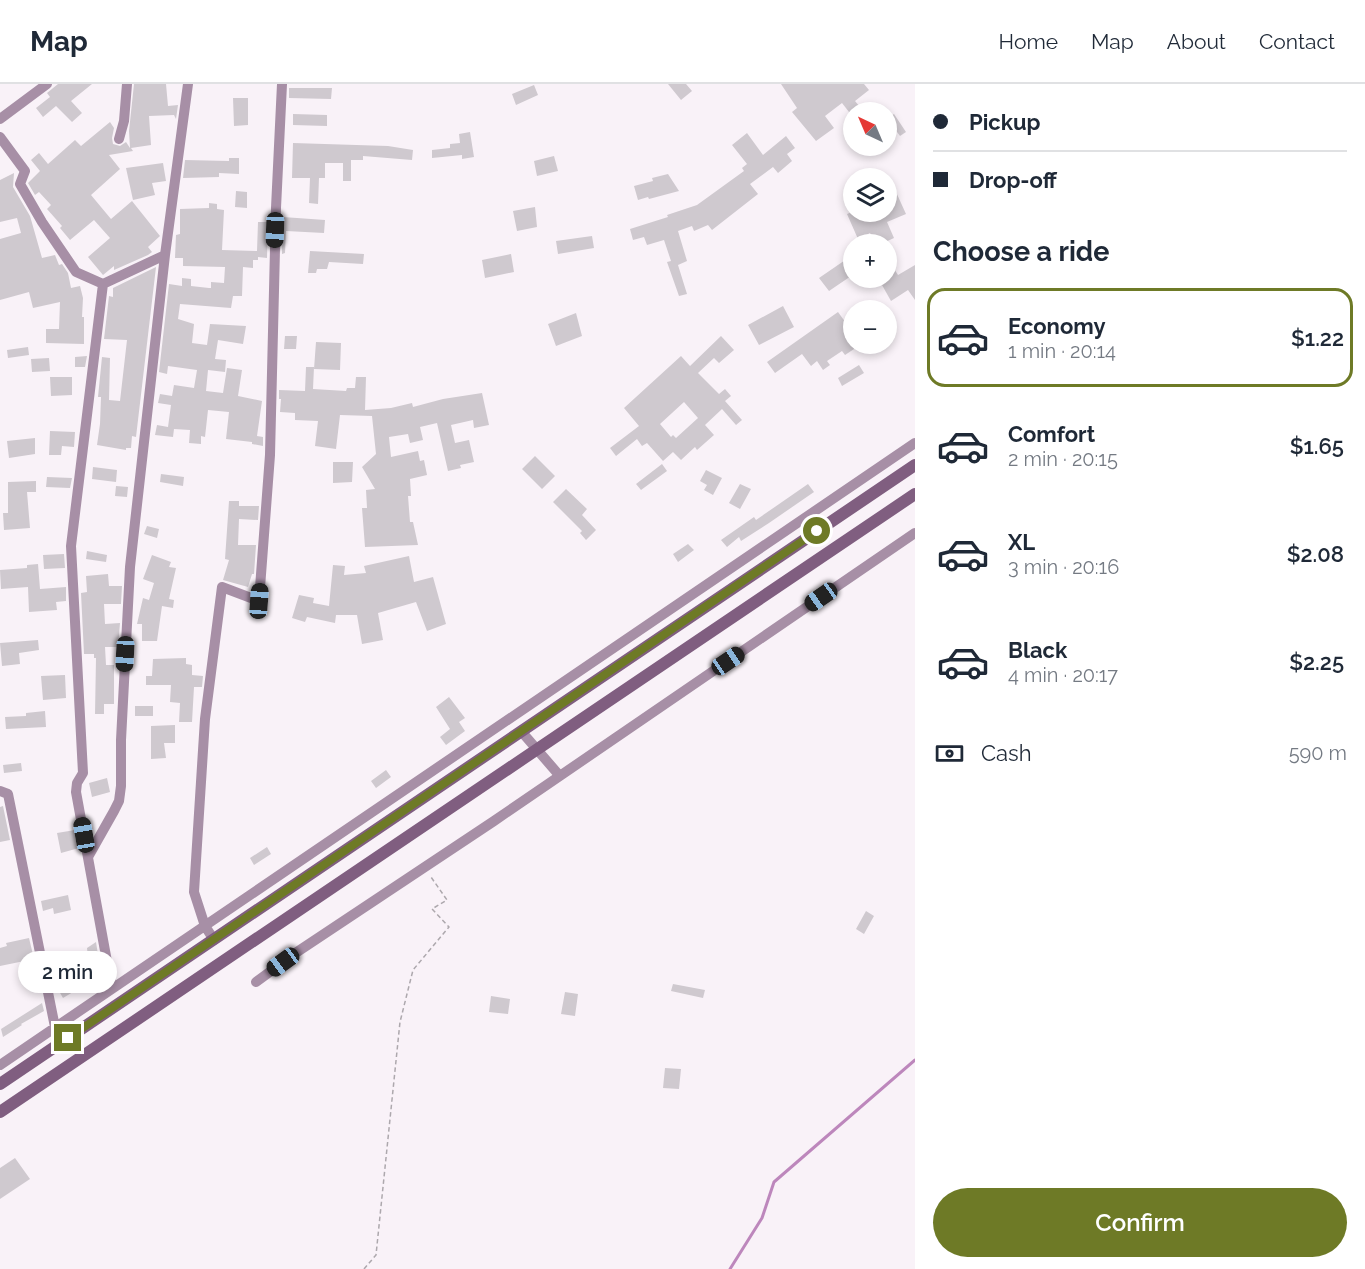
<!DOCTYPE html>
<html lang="en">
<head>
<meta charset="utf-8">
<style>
  :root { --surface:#fff; --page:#f2f2f3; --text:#1f2937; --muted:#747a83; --line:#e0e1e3; --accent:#6e7a26 }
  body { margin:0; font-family:Raleway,sans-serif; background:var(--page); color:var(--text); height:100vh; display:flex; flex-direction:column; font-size:22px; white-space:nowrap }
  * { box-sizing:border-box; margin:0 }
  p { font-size:20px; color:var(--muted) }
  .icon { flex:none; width:33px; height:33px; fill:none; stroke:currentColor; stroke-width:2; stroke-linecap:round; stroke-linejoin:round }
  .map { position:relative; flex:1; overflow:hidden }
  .side { display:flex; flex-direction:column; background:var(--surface); width:450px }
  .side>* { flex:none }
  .top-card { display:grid; align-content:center; height:132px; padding:0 18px; background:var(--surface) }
  .needle { width:39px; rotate:316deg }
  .buttons { position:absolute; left:843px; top:18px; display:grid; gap:12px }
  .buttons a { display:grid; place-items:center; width:54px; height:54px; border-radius:50%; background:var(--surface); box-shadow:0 3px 9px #0003; font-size:30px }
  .end { position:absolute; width:27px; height:27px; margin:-14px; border:8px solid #6e7a26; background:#fff; box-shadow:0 0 0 3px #fff }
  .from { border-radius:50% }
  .bubble { position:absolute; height:42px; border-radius:21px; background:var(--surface); box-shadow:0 3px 9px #0003; font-size:20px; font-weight:600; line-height:42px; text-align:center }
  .car { position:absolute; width:18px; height:36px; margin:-18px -9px; border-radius:8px; box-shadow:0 0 4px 2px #0007; background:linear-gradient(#222 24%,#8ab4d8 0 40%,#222 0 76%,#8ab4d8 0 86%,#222 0) }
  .top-card b { display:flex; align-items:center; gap:21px; height:57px; font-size:22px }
  .top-card b+b { border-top:2px solid var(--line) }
  .top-card i { width:15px; height:15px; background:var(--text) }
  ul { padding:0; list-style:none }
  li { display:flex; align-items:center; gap:18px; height:99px; margin:0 12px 9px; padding:0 6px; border:3px solid transparent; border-radius:18px }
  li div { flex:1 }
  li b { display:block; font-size:22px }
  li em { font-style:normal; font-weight:600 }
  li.current { border-color:var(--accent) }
  li>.icon { width:54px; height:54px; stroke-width:1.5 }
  h2 { padding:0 18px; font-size:27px; line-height:72px }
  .pay { display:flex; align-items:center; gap:15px; height:66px; padding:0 18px; font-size:22px }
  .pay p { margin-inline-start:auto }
  .cta { display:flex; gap:12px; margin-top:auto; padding:12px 18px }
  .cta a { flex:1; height:69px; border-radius:36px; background:var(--accent); color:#fff; font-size:24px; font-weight:600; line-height:69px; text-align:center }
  header { display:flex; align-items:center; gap:36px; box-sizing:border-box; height:84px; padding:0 30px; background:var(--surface); border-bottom:2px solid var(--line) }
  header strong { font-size:28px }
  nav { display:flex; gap:33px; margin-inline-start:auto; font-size:21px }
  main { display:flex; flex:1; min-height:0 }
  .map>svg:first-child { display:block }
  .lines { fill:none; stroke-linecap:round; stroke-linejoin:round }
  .stream { stroke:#bd87bc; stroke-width:3 }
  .building { fill:#cfc9cf; fill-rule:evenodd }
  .path { stroke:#ada8ad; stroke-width:1.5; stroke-dasharray:4.5 3; stroke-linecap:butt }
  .minor { stroke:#a78fa6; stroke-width:10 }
  .secondary { stroke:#805e80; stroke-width:12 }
  .route { stroke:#6e7a26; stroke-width:8 }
</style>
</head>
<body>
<header>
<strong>Map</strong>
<nav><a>Home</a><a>Map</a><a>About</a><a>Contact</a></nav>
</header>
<main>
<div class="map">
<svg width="915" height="1185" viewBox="0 0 915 1185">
  <rect width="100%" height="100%" fill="#f9f2f8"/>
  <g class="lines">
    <!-- stream -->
    <path class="stream" d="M 730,1185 L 762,1134 L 774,1098 L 915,976"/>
  </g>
  <!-- building -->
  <path class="building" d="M 58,0 L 92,0 L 71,17 L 82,29 L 72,38 L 56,22 L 43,33 L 36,24 L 50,13 L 47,9 Z
    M 134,0 L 166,0 L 168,22 L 178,21 L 176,35 L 174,31 L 149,32 L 151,61 L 131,64 L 133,67 L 109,71 L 120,85 L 91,111 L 111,135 L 132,117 L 160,152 L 148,163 L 152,168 L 148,171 L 114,186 L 114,182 L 103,191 L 88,173 L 110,154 L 94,136 L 70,156 L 60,144 L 62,142 L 47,125 L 51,121 L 39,108 L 35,111 L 28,99 L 40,87 L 31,76 L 39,69 L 48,80 L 75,56 L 81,62 L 110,38 L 114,44 L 112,54 L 113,60 L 120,62 L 126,58 L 130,64 L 129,47 Z
    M 668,0 L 686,0 L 692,7 L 681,16 Z
    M 781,0 L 864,0 L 869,6 L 855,17 L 864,28 L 849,28 L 842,19 L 825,32 L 834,44 L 816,57 L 792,28 L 797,24 Z
    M 534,1 L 538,11 L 516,21 L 512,10 Z
    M 289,4 L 332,4 L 331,15 L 289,14 Z
    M 233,14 L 248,14 L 248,41 L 234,42 Z
    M 293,30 L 327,31 L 327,42 L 293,41 Z
    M 894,30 L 906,48 L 900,52 L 887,34 Z
    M 470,48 L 474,73 L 462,75 L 462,71 L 432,74 L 432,66 L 450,64 L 450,60 L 460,59 L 459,50 Z
    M 747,49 L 763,71 L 786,52 L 795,64 L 787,70 L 792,77 L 778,89 L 773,83 L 750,100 L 758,110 L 712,146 L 708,141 L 694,147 L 692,142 L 678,147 L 687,177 L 678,181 L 687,210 L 679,212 L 667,178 L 671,177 L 664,156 L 647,161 L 644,153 L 633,156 L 630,145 L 668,133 L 667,131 L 697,121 L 744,87 L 742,84 L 747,80 L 732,61 Z
    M 293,59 L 388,62 L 413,66 L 412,76 L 363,72 L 363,76 L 351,76 L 351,97 L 343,97 L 343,79 L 325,79 L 325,94 L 319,94 L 318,120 L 309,119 L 310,94 L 292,94 Z
    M 554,72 L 558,87 L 537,92 L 534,77 Z
    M 229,74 L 239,74 L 239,90 L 219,89 L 219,93 L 183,94 L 185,76 L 229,77 Z
    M 163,79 L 166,97 L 152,99 L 155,111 L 133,116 L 126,84 Z
    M 14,89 L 13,103 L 30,132 L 42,174 L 55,171 L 59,181 L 62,180 L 68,189 L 71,204 L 80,202 L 83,214 L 82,233 L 84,233 L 84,260 L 46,259 L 46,245 L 59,245 L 60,218 L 33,224 L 29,208 L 0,216 L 0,155 L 21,149 L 17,134 L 0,138 L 0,96 Z
    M 668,90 L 679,107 L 649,115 L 648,113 L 638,116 L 634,102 L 653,97 L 652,94 Z
    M 236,107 L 247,108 L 247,124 L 235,123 Z
    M 896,108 L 906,130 L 887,138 L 894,154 L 881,160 L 876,160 L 870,149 L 858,155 L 847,130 L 852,128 L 886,128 L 886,112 Z
    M 209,119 L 217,120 L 217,125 L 224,126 L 222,166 L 257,167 L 258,138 L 268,138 L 267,174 L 258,173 L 258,176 L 253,176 L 253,184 L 243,183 L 242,212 L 233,212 L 231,224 L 180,220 L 178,235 L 194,240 L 192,259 L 207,261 L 210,240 L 246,242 L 243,260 L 218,256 L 215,275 L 226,276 L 225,288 L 208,286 L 206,307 L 223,309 L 227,284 L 242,286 L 238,312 L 262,317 L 257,352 L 263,353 L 263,362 L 252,360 L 252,358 L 226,355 L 229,328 L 208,326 L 205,353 L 201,352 L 201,360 L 189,359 L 190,346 L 174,345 L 173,353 L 155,351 L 157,341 L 168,343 L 171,321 L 158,319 L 160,310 L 172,312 L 174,301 L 194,304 L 197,286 L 168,282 L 167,290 L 159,288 L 169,200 L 182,202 L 182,194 L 191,195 L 191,202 L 209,204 L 211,204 L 211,198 L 224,199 L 225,183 L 183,182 L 183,174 L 175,174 L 176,151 L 180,150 L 180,125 L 209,124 Z
    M 535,123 L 537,143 L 517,147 L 513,127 Z
    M 283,133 L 325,136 L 324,149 L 286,147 L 285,169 L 282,170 Z
    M 592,152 L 594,164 L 558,170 L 556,157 Z
    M 310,167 L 364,170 L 363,180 L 329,178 L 327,185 L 317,185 L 316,189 L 308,189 Z
    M 511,170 L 514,188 L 485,194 L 482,176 Z
    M 854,170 L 854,190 L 829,207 L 819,194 Z
    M 886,172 L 898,191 L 915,181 L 915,216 L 908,206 L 891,217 L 882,201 L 884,200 L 879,194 L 886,194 Z
    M 156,183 L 136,353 L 132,352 L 131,364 L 126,364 L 126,366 L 97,361 L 100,340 L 101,313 L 98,313 L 102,273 L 110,274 L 109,316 L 120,317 L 127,256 L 104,255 L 109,212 L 113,213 L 113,204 Z
    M 783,222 L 794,243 L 759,261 L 748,241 Z
    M 838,228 L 854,250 L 854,265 L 845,271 L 842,267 L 827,277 L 830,281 L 823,286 L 817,277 L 811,282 L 802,270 L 775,289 L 767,278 Z
    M 576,229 L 582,252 L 556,262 L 548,240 Z
    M 285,252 L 297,252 L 296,265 L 284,265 Z
    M 721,252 L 734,266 L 719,279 L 714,274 L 698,289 L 719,310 L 725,305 L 731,312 L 725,317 L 742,336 L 736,341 L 722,325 L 705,341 L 714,351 L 697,366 L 695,363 L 681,376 L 673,368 L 663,377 L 647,359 L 642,362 L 637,355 L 616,372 L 610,364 L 639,342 L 624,324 L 681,272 L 690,282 ZM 684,318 L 698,334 L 676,354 L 673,351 L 671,353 L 660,340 Z
    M 316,258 L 341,259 L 340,286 L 314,285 Z
    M 28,263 L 29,271 L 8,274 L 7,266 Z
    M 87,272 L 85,283 L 75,283 L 75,273 Z
    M 49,274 L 50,287 L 32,288 L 31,275 Z
    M 859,281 L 864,289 L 842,302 L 838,294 Z
    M 306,283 L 314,283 L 313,305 L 346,307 L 347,304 L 355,304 L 356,293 L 366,293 L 365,326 L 391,324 L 412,319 L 413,323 L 443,315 L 482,309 L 489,341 L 474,344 L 473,336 L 451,341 L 455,359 L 469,356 L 474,378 L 460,381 L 461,384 L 448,387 L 437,339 L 420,343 L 423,356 L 410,359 L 408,350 L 389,353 L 391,373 L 418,367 L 420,377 L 424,376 L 427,391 L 410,395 L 411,412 L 408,412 L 410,438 L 413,438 L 418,461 L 365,463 L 362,424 L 367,424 L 366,406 L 375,405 L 362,383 L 376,370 L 372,332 L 340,331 L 336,365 L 315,362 L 318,337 L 295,336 L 295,329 L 280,328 L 281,315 L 279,315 L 279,306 L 305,307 Z
    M 50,293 L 72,293 L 72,311 L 51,312 Z
    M 50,347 L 75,348 L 74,363 L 62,362 L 61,371 L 49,371 Z
    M 35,354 L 35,370 L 9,374 L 7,357 Z
    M 535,372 L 555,392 L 542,405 L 522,385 Z
    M 333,378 L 353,378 L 352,398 L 333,399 Z
    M 662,380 L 667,387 L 641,406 L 636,400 Z
    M 93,383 L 117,386 L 116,398 L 92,395 Z
    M 706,386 L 722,394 L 713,411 L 704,406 L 707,401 L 700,397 Z
    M 161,390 L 184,393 L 183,402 L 160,398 Z
    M 47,393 L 72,394 L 70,404 L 46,403 Z
    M 36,397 L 36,408 L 27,408 L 30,444 L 4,446 L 3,429 L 8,429 L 8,398 Z
    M 740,400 L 751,405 L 740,425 L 729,419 Z
    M 808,400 L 814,408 L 769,439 L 741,457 L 739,453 L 727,463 L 721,456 L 754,433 L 756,436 Z
    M 116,402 L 128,403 L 127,413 L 115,412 Z
    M 566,405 L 587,425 L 582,431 L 596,446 L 586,456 L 580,449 L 582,447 L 553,418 Z
    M 229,417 L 239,417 L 239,422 L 259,422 L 258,436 L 239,435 L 238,461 L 256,461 L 254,490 L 252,490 L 248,503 L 223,496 L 229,476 L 225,475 Z
    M 147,442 L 159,445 L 157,454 L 144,450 Z
    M 688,460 L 694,466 L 678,478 L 673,470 Z
    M 87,467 L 107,471 L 106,478 L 86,475 Z
    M 64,470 L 65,484 L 44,485 L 43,471 Z
    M 152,471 L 171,478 L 169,483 L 176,484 L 169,515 L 174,516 L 173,524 L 162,522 L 157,557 L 142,557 L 142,540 L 137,540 L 143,514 L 149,516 L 154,499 L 143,495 Z
    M 409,472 L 414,498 L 433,493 L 446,540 L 427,547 L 416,518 L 378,529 L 383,556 L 362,560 L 357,531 L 336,531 L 335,539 L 307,533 L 305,538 L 292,534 L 299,511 L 314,514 L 313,519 L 329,522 L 333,481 L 345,482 L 344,491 L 366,489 L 364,482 Z
    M 38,480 L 40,505 L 66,503 L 66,517 L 56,518 L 57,526 L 29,528 L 28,503 L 1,505 L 0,486 L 27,484 L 27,481 Z
    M 108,490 L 109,502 L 122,502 L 121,520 L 104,520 L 105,540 L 120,539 L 118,563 L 105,563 L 106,581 L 114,581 L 114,620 L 104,620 L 104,630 L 95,630 L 96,574 L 94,574 L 94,570 L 84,570 L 81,509 L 87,508 L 86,492 Z
    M 38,556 L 39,566 L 19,569 L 20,580 L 2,582 L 0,559 Z
    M 186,574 L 186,580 L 192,581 L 192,591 L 203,592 L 202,603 L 194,603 L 192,638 L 179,638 L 180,619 L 170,618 L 171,601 L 146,601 L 146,592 L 152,592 L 153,575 Z
    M 65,591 L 66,614 L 43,616 L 41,592 Z
    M 449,613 L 465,634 L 459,638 L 465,647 L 446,661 L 440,653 L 450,645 L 436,623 Z
    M 135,622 L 153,622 L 153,632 L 135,632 Z
    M 45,627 L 46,643 L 6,645 L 5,633 L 26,632 L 26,629 Z
    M 175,641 L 175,659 L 164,659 L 166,674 L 151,675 L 151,642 Z
    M 21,679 L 22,687 L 4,689 L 3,681 Z
    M 386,686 L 391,693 L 376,704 L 371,697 Z
    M 107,694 L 110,708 L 92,713 L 89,699 Z
    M 3,722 L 10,756 L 0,758 L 0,723 Z
    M 75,746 L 79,764 L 61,769 L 57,749 Z
    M 267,763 L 271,770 L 254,781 L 250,774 Z
    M 68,811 L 71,826 L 54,830 L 53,824 L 43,827 L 41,817 Z
    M 866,827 L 874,832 L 864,850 L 856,845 Z
    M 29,854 L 34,875 L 0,882 L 0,864 L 7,862 L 6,859 Z
    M 96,858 L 99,877 L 71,896 L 69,887 L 88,874 L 87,864 Z
    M 74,898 L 78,905 L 63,914 L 59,907 Z
    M 673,900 L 705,906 L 703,914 L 671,907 Z
    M 565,908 L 578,910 L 575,932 L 561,930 Z
    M 491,912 L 510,915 L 508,930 L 489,928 Z
    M 42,919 L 44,927 L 21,940 L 22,941 L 3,953 L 1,945 Z
    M 665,984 L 681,985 L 679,1005 L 663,1004 Z
    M 15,1074 L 30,1095 L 0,1115 L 0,1084 Z"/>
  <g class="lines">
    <!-- path -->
    <path class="path" d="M 364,1185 L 376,1171 L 400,938 L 413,886 L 449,843 L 432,825 L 447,816 L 431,793"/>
    <!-- minor -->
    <path class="minor" d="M 0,35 L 47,0
      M 0,53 L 25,87 L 20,100 L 42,138 L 76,188 L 103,200 L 71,462 L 83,689 L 77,699 L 76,708 L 112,905
      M 119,55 L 124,37 L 127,0
      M 103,200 L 165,171
      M 521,647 L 559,691
      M 0,707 L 8,710 L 55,943
      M 88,773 L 114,727 L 119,717 L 121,702 L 121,656 L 130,483 L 165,171 L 188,0
      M 214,856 L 205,842 L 194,808 L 205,635 L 222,503 L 259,517 L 270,371 L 276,124 L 282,0
      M 256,898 L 297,868 L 494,737 L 915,449
      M 0,981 L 915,359"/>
    <!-- secondary -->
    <path class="secondary" d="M 0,1000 L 915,381
      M 0,1028 L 915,410"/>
  </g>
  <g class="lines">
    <!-- route -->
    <path class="route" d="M 68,954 L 817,447"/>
  </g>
</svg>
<div class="buttons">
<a><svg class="needle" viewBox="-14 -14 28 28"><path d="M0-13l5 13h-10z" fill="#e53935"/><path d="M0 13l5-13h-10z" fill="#747a83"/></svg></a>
<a><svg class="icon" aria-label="layers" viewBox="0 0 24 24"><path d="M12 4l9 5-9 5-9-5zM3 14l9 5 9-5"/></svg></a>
<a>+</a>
<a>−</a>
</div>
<i class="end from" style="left:817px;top:447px"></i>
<i class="end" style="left:68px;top:954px"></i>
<div class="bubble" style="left:18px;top:867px;width:99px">2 min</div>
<i class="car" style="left:275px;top:146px;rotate:182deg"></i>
<i class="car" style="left:821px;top:513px;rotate:235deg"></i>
<i class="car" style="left:259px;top:517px;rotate:4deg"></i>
<i class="car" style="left:125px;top:570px;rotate:183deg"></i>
<i class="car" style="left:728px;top:577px;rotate:56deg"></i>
<i class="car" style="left:84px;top:751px;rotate:350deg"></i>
<i class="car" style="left:283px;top:878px;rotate:234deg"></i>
</div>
<section class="side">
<div class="top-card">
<b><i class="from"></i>Pickup</b>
<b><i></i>Drop-off</b>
</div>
<h2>Choose a ride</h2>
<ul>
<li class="current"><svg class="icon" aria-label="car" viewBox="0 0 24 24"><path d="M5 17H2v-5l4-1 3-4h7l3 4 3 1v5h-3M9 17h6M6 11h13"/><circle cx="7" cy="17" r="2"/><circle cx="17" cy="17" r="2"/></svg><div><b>Economy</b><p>1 min · 20:14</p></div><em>$1.22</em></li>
<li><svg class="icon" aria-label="car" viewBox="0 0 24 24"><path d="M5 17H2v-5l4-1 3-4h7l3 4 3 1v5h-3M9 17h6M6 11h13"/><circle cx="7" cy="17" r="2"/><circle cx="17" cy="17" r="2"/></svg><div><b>Comfort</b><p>2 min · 20:15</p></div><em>$1.65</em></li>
<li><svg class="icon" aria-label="car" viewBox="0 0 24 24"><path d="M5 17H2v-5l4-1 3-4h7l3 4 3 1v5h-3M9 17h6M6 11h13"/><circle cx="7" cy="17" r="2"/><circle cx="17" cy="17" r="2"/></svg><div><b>XL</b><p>3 min · 20:16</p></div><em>$2.08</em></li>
<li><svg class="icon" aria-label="car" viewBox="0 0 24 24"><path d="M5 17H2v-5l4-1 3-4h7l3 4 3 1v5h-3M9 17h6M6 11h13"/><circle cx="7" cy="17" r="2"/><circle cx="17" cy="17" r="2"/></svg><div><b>Black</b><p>4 min · 20:17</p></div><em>$2.25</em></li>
</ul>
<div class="pay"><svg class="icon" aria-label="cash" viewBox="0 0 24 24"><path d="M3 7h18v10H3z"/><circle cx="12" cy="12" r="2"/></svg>Cash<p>590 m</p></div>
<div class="cta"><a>Confirm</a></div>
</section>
</main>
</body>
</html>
